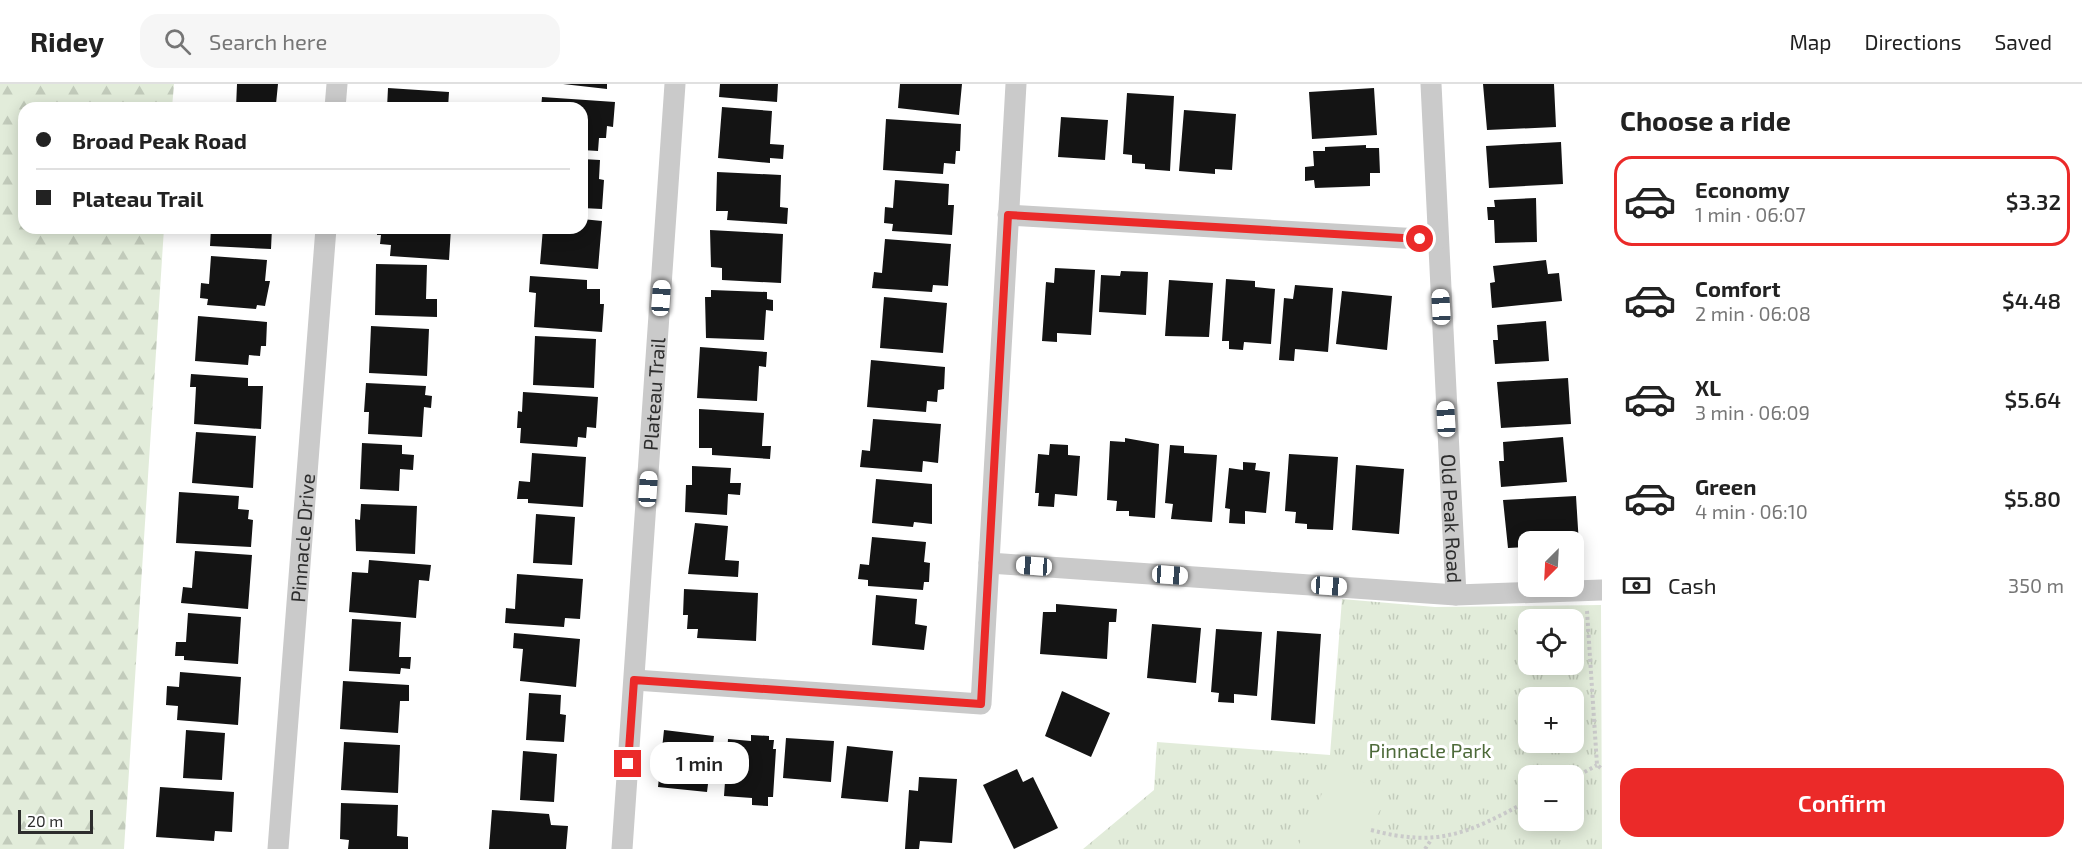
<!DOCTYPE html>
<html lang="en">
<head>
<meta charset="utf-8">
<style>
  :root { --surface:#fff; --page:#f6f6f6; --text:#222; --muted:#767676; --line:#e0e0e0; --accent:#eb2a29 }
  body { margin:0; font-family:"Exo 2",sans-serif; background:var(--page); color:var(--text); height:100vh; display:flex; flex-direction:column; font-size:22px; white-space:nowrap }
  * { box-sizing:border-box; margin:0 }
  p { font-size:20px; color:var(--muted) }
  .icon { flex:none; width:33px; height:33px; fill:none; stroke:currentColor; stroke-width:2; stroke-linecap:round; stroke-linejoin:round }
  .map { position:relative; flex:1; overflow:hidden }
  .details { display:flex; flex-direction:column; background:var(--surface); width:480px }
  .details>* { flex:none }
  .guide { position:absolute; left:18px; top:18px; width:570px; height:132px; border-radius:18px; box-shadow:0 3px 15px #0003; display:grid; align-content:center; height:132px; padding:0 18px; background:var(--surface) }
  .needle { width:39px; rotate:204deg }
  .buttons { position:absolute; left:1518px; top:447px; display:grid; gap:12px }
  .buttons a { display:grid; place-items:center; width:66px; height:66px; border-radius:12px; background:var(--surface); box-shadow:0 3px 15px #0003; font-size:30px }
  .scale { position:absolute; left:18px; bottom:15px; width:75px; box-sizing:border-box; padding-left:6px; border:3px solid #2d2d2d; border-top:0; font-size:16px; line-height:21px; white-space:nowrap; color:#2d2d2d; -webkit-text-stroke:4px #fff; paint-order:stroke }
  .end { position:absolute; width:27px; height:27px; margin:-14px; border:8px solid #eb2a29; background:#fff; box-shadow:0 0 0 3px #fff }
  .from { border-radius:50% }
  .bubble { position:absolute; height:42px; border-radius:18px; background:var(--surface); box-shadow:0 3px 15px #0003; font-size:20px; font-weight:600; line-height:42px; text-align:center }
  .car { position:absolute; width:18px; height:36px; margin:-18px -9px; border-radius:8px; box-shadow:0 0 4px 2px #0007; background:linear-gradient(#fff 24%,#345 0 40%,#fff 0 76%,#345 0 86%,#fff 0) }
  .guide b { display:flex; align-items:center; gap:21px; height:57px; font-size:22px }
  .guide b+b { border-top:2px solid var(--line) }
  .guide i { width:15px; height:15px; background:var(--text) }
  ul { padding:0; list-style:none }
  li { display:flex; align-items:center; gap:18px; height:90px; margin:0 12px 9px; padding:0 6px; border:3px solid transparent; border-radius:18px }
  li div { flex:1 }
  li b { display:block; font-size:22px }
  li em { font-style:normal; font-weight:600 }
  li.selected { border-color:var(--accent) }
  li>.icon { width:54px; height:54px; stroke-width:1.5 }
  h2 { padding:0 18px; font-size:27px; line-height:72px }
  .pay { display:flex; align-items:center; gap:15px; height:66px; padding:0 18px; font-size:22px }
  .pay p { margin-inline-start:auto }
  .action { display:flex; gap:12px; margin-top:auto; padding:12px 18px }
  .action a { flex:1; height:69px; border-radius:18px; background:var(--accent); color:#fff; font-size:24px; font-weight:600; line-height:69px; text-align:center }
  header { display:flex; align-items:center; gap:36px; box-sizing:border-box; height:84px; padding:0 30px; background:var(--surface); border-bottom:2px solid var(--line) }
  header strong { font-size:28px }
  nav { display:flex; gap:33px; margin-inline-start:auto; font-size:21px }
  .search { width:420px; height:54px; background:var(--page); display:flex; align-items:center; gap:15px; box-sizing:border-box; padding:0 21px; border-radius:18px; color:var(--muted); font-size:22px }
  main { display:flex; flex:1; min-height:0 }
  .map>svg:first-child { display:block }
  .grass { fill:url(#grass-tufts); fill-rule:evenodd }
  .forest { fill:url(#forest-firs) }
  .pitch { fill:#e2ecda }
  .building { fill:#141414 }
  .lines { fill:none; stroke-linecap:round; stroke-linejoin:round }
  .path { stroke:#cacaca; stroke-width:4; stroke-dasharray:3 3; stroke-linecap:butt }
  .street { stroke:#cacaca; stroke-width:21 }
  .route { stroke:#eb2a29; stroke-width:8 }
  .labels { text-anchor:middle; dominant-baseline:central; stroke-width:6; stroke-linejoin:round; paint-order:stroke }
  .street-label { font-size:20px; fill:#2d2d2d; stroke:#fff }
  .park-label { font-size:20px; fill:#4d6a39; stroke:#fff }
</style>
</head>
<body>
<header>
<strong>Ridey</strong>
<div class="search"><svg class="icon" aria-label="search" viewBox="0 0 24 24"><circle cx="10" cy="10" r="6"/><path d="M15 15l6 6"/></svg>Search here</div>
<nav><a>Map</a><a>Directions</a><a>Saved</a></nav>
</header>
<main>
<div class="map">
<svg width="1602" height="765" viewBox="0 0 1602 765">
  <defs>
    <pattern id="grass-tufts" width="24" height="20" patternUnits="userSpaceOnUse" patternTransform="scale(1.5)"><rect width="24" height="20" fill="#e2ecda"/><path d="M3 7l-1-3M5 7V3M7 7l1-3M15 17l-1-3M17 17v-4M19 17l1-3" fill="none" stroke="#c2cbbb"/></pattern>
    <pattern id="forest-firs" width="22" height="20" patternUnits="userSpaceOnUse" patternTransform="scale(1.5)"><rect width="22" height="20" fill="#e2ecda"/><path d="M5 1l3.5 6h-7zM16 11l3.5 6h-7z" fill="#c2cbbb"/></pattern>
  </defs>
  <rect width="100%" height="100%" fill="#fff"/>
  <!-- grass -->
  <path class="grass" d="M 1342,515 L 1435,523 L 1601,521 L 1602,765 L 1083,765 L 1154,706 L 1157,658 L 1330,671 ZM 1528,536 L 1574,536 L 1574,580 L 1528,580 ZM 1528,614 L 1574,614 L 1574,658 L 1528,658 ZM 1528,692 L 1574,692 L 1574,736 L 1528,736 Z"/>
  <!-- forest -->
  <path class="forest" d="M 0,0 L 174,0 L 172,24 L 24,24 L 24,144 L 164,144 L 124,765 L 0,765 Z"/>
  <!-- pitch -->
  <path class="pitch" d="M 1333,685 L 1388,709 L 1362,765 L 1297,765 Z"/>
  <!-- building -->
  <path class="building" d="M 237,0 L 278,0 L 276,20 L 271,20 L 271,24 L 236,24 Z
    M 563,0 L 607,0 L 607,5 Z
    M 720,0 L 778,0 L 777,18 L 719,13 Z
    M 900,0 L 962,0 L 959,31 L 898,24 Z
    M 1483,0 L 1554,0 L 1556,43 L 1487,46 Z
    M 388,4 L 449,8 L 448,24 L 387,24 Z
    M 1374,4 L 1377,51 L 1312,55 L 1309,8 Z
    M 1127,9 L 1174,12 L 1170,87 L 1145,85 L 1145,80 L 1132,79 L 1132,71 L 1123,70 Z
    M 542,13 L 615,18 L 613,43 L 607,42 L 606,54 L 599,54 L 598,67 L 582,66 L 582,24 L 541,24 Z
    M 722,23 L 772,27 L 770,60 L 784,61 L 783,75 L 770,74 L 770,79 L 718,74 Z
    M 1184,26 L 1236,30 L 1232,86 L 1215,85 L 1215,90 L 1179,87 Z
    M 1061,33 L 1108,36 L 1105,76 L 1058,73 Z
    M 886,35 L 961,40 L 960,67 L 956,67 L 955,80 L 944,79 L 943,90 L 883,86 Z
    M 1561,58 L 1563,100 L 1489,104 L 1486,62 Z
    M 1366,61 L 1366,64 L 1379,64 L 1380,89 L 1370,89 L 1370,102 L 1315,104 L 1314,96 L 1305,97 L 1305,83 L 1314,82 L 1313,67 L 1325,67 L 1325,63 Z
    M 582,75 L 600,76 L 599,95 L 604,96 L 602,125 L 582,124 Z
    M 717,88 L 781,91 L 780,123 L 788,124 L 787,140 L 727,136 L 728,127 L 716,127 Z
    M 895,96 L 949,100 L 948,121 L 954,121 L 952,151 L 892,147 L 893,140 L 884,139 L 885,123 L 893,124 Z
    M 1536,114 L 1537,158 L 1495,159 L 1494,136 L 1488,136 L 1487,123 L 1495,123 L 1494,116 Z
    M 582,135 L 602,137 L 598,185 L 540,180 L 543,144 L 582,144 Z
    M 211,144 L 272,144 L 271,165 L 210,162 Z
    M 377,144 L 451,144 L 449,176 L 390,172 L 391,161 L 380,160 L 381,151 L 377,151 Z
    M 710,146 L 783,150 L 781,199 L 722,196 L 722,184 L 711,183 Z
    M 885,155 L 951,160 L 948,202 L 933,201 L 932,208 L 872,204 L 874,188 L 882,189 Z
    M 211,172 L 267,176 L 265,197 L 270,197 L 265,222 L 257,221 L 256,225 L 207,221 L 208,215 L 200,214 L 201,199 L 209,200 Z
    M 1546,176 L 1548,190 L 1559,189 L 1562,217 L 1492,224 L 1490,199 L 1495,198 L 1493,182 Z
    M 376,180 L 427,181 L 426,215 L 437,215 L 437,233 L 375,231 Z
    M 1055,184 L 1095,186 L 1091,251 L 1057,249 L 1057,258 L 1042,257 L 1046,198 L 1054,199 Z
    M 1121,187 L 1148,188 L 1146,231 L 1099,228 L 1101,191 L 1120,192 Z
    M 530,192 L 587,196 L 587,205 L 600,205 L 600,220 L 604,220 L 602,248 L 534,243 L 536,209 L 529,208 Z
    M 1226,195 L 1255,197 L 1255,203 L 1275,205 L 1271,260 L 1244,258 L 1243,266 L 1229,265 L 1229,257 L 1222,257 Z
    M 1169,196 L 1213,199 L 1209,253 L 1165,252 Z
    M 1295,201 L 1333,204 L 1328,268 L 1295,265 L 1294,277 L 1279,276 L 1284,214 L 1293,215 Z
    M 711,206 L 767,208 L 767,215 L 773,216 L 773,227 L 766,226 L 764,256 L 706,254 L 705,213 L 711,213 Z
    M 1342,207 L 1392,212 L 1387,266 L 1336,260 Z
    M 884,213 L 947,219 L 943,269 L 880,264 Z
    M 198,232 L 267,238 L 266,262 L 261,262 L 260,272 L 249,271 L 248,281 L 195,277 Z
    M 1546,237 L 1549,277 L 1495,280 L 1493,256 L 1498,256 L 1497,241 Z
    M 371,242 L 429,245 L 427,292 L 369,289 Z
    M 535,252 L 596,255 L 594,304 L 533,301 Z
    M 700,263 L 767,268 L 766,283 L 759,282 L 757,317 L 697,314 Z
    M 871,276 L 945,283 L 944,305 L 938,306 L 937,318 L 927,317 L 926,328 L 867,323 Z
    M 191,290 L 248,294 L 248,302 L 263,302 L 261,345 L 194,340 L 196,303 L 190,303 Z
    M 1568,294 L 1571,340 L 1501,344 L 1497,298 Z
    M 366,299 L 426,302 L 425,311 L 432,312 L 431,324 L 424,323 L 422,353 L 368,350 L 369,328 L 364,328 Z
    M 523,308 L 598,313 L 596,344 L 587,343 L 586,354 L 578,353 L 577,363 L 520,359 L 521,344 L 517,344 L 518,327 L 522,328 Z
    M 699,325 L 764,329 L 762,362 L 771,362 L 770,375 L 712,371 L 712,364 L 699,364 Z
    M 873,335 L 941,340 L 938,379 L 923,377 L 922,388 L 860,383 L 862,366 L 870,367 Z
    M 196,348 L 256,352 L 253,404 L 192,399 Z
    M 1563,353 L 1567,398 L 1501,403 L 1499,377 L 1504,377 L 1503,358 Z
    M 1125,354 L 1159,360 L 1155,434 L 1129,432 L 1129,427 L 1116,427 L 1117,417 L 1107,416 L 1110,357 L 1125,358 Z
    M 362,359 L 402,361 L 402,370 L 414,371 L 413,386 L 400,385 L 399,407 L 360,405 Z
    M 1050,360 L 1068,361 L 1068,371 L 1080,372 L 1077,412 L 1055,410 L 1054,423 L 1038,422 L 1039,409 L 1035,409 L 1038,370 L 1049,371 Z
    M 1170,361 L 1184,362 L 1184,369 L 1217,371 L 1212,438 L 1171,435 L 1173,420 L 1165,419 Z
    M 532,369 L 586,373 L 583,423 L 528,419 L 528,415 L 517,415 L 519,397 L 530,398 Z
    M 1289,370 L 1338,373 L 1333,446 L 1307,445 L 1307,440 L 1295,439 L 1296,428 L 1285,427 Z
    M 1243,378 L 1256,379 L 1255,386 L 1270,388 L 1266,429 L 1245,427 L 1245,440 L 1229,439 L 1230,425 L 1225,424 L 1229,384 L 1243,386 Z
    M 1356,381 L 1404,385 L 1399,450 L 1352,446 Z
    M 692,382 L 731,384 L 730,399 L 741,399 L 740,411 L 728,410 L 727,431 L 685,428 L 686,401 L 692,401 Z
    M 876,395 L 932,400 L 932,440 L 914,438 L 913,443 L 872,439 Z
    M 179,408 L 239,412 L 238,425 L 249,426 L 248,435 L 253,436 L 251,463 L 176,459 Z
    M 1576,412 L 1579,461 L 1574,461 L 1574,458 L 1528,458 L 1528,463 L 1508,464 L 1503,416 Z
    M 361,420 L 417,422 L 415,470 L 356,467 L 355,435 L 360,436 Z
    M 536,430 L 575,433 L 572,481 L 533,479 Z
    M 695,439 L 728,442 L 725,476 L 739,477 L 738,493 L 688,490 Z
    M 872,453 L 926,458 L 924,478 L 930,479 L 929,498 L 924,498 L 923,506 L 868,502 L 868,496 L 858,495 L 860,480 L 869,481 Z
    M 195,467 L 252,471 L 248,525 L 181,519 L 183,503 L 192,504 Z
    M 369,476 L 431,481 L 429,497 L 419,496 L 416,534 L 349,528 L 352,488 L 368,489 Z
    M 517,490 L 583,495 L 580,535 L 565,534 L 564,543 L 505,539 L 506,524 L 515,525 Z
    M 684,505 L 758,509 L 756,557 L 697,554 L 698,545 L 687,545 L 688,531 L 683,531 Z
    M 876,511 L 917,515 L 915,540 L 927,542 L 924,566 L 872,561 Z
    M 1056,520 L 1117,525 L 1116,538 L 1109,538 L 1107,575 L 1040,570 L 1043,528 L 1056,528 Z
    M 188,529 L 241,533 L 238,580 L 184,576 L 184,572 L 175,572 L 176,558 L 186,558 Z
    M 352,535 L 401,538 L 399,573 L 411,573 L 410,585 L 401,584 L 400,590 L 349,587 Z
    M 1152,540 L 1201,544 L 1196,599 L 1147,594 Z
    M 1216,545 L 1262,548 L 1257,612 L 1234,610 L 1234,619 L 1218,618 L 1219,609 L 1211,608 Z
    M 1277,547 L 1321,550 L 1315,640 L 1271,636 Z
    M 514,549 L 580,555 L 576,603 L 520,597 L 523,565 L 513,564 Z
    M 180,588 L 241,593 L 238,641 L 177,636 L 178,622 L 166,621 L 167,602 L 179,603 Z
    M 343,597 L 409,601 L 409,617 L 400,617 L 398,649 L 340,645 Z
    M 1062,607 L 1110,629 L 1091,673 L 1045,652 Z
    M 529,609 L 561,611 L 560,630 L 566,631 L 564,658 L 526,656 Z
    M 186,646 L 225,649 L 222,696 L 183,694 Z
    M 664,646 L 714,652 L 707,708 L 658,703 Z
    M 751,651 L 769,652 L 769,656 L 774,656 L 773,665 L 776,665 L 773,713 L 768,713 L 768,722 L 752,721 L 752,714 L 724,712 L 728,655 L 751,657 Z
    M 786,654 L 834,657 L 831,698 L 783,694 Z
    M 344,658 L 400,661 L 398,709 L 341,706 Z
    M 847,662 L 893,667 L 888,718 L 841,714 Z
    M 523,667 L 557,670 L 554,718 L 520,716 Z
    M 1017,685 L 1023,698 L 1033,693 L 1058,744 L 1014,765 L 983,701 Z
    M 919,693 L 957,695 L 952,759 L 920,757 L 919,765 L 905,765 L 909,706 L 918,707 Z
    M 160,703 L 234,708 L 232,748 L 215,747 L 214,757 L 156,753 Z
    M 341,719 L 398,721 L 397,752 L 408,753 L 408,765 L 348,765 L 349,756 L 340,755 Z
    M 492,726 L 549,730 L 551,741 L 568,742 L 566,765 L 489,765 Z"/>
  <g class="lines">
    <!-- path -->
    <path class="path" d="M 1587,527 L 1597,681 L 1602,685
      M 1574,694 L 1597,681
      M 1541,736 L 1546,747
      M 1371,746 C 1439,764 1468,749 1528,717
      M 1425,765 L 1431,756"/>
    <!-- street -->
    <g class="street">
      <path id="s1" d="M 1431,0 L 1456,511"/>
      <path d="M 335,24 L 337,0"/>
      <path d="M 1008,131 L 1437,156"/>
      <path d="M 989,479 L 1456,511 L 1602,506"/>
      <path d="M 635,596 L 981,620 L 1016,0"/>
      <path id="s2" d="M 278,765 L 326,144"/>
      <path id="s3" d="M 622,765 L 675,0"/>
    </g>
  </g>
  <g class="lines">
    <!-- route -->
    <path class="route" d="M 628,680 L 634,596 L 981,620 L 1008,131 L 1420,155"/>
  </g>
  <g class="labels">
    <!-- street labels -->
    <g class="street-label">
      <text stroke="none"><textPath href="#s3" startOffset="456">Plateau Trail</textPath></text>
      <text stroke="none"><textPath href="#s1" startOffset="435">Old Peak Road</textPath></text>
      <text stroke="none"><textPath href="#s2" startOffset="312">Pinnacle Drive</textPath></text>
    </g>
    <!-- park labels -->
    <g class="park-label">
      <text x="1430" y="666">Pinnacle Park</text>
    </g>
  </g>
</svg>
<div class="buttons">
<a><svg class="needle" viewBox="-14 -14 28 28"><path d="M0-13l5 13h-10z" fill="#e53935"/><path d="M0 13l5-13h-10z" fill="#767676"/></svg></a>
<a><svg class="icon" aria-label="locate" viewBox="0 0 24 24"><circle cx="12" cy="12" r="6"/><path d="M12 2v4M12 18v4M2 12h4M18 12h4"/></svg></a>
<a>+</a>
<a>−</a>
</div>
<div class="scale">20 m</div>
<i class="end from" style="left:1420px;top:155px"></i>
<i class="end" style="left:628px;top:680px"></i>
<div class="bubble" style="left:650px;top:658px;width:99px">1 min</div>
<i class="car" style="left:661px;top:214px;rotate:4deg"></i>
<i class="car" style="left:1441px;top:223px;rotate:357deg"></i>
<i class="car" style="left:1446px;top:335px;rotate:357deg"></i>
<i class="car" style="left:648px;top:405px;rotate:4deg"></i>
<i class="car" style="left:1034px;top:482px;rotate:274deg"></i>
<i class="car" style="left:1170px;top:491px;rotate:94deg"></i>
<i class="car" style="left:1329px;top:502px;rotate:94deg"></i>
<div class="guide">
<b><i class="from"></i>Broad Peak Road</b>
<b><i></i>Plateau Trail</b>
</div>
</div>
<section class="details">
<h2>Choose a ride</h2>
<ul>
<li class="selected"><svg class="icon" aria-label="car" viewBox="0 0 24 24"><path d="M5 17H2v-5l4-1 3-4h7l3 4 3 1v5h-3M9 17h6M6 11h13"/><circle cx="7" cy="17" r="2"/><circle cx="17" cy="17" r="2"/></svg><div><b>Economy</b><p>1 min · 06:07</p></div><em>$3.32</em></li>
<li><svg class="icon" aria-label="car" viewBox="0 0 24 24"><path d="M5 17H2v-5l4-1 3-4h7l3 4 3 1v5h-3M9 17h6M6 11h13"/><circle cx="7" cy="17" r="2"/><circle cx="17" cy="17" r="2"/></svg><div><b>Comfort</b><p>2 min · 06:08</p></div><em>$4.48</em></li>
<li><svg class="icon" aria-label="car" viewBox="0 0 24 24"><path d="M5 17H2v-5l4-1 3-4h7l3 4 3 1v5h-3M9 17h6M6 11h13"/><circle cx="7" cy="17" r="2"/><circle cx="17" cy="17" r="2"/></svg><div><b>XL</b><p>3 min · 06:09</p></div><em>$5.64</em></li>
<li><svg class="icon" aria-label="car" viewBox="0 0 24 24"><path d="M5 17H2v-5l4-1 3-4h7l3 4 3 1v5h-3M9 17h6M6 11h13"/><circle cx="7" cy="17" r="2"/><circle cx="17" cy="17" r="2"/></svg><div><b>Green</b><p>4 min · 06:10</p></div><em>$5.80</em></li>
</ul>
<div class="pay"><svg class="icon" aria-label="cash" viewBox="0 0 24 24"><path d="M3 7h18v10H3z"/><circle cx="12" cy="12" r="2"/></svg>Cash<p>350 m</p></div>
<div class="action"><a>Confirm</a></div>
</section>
</main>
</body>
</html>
